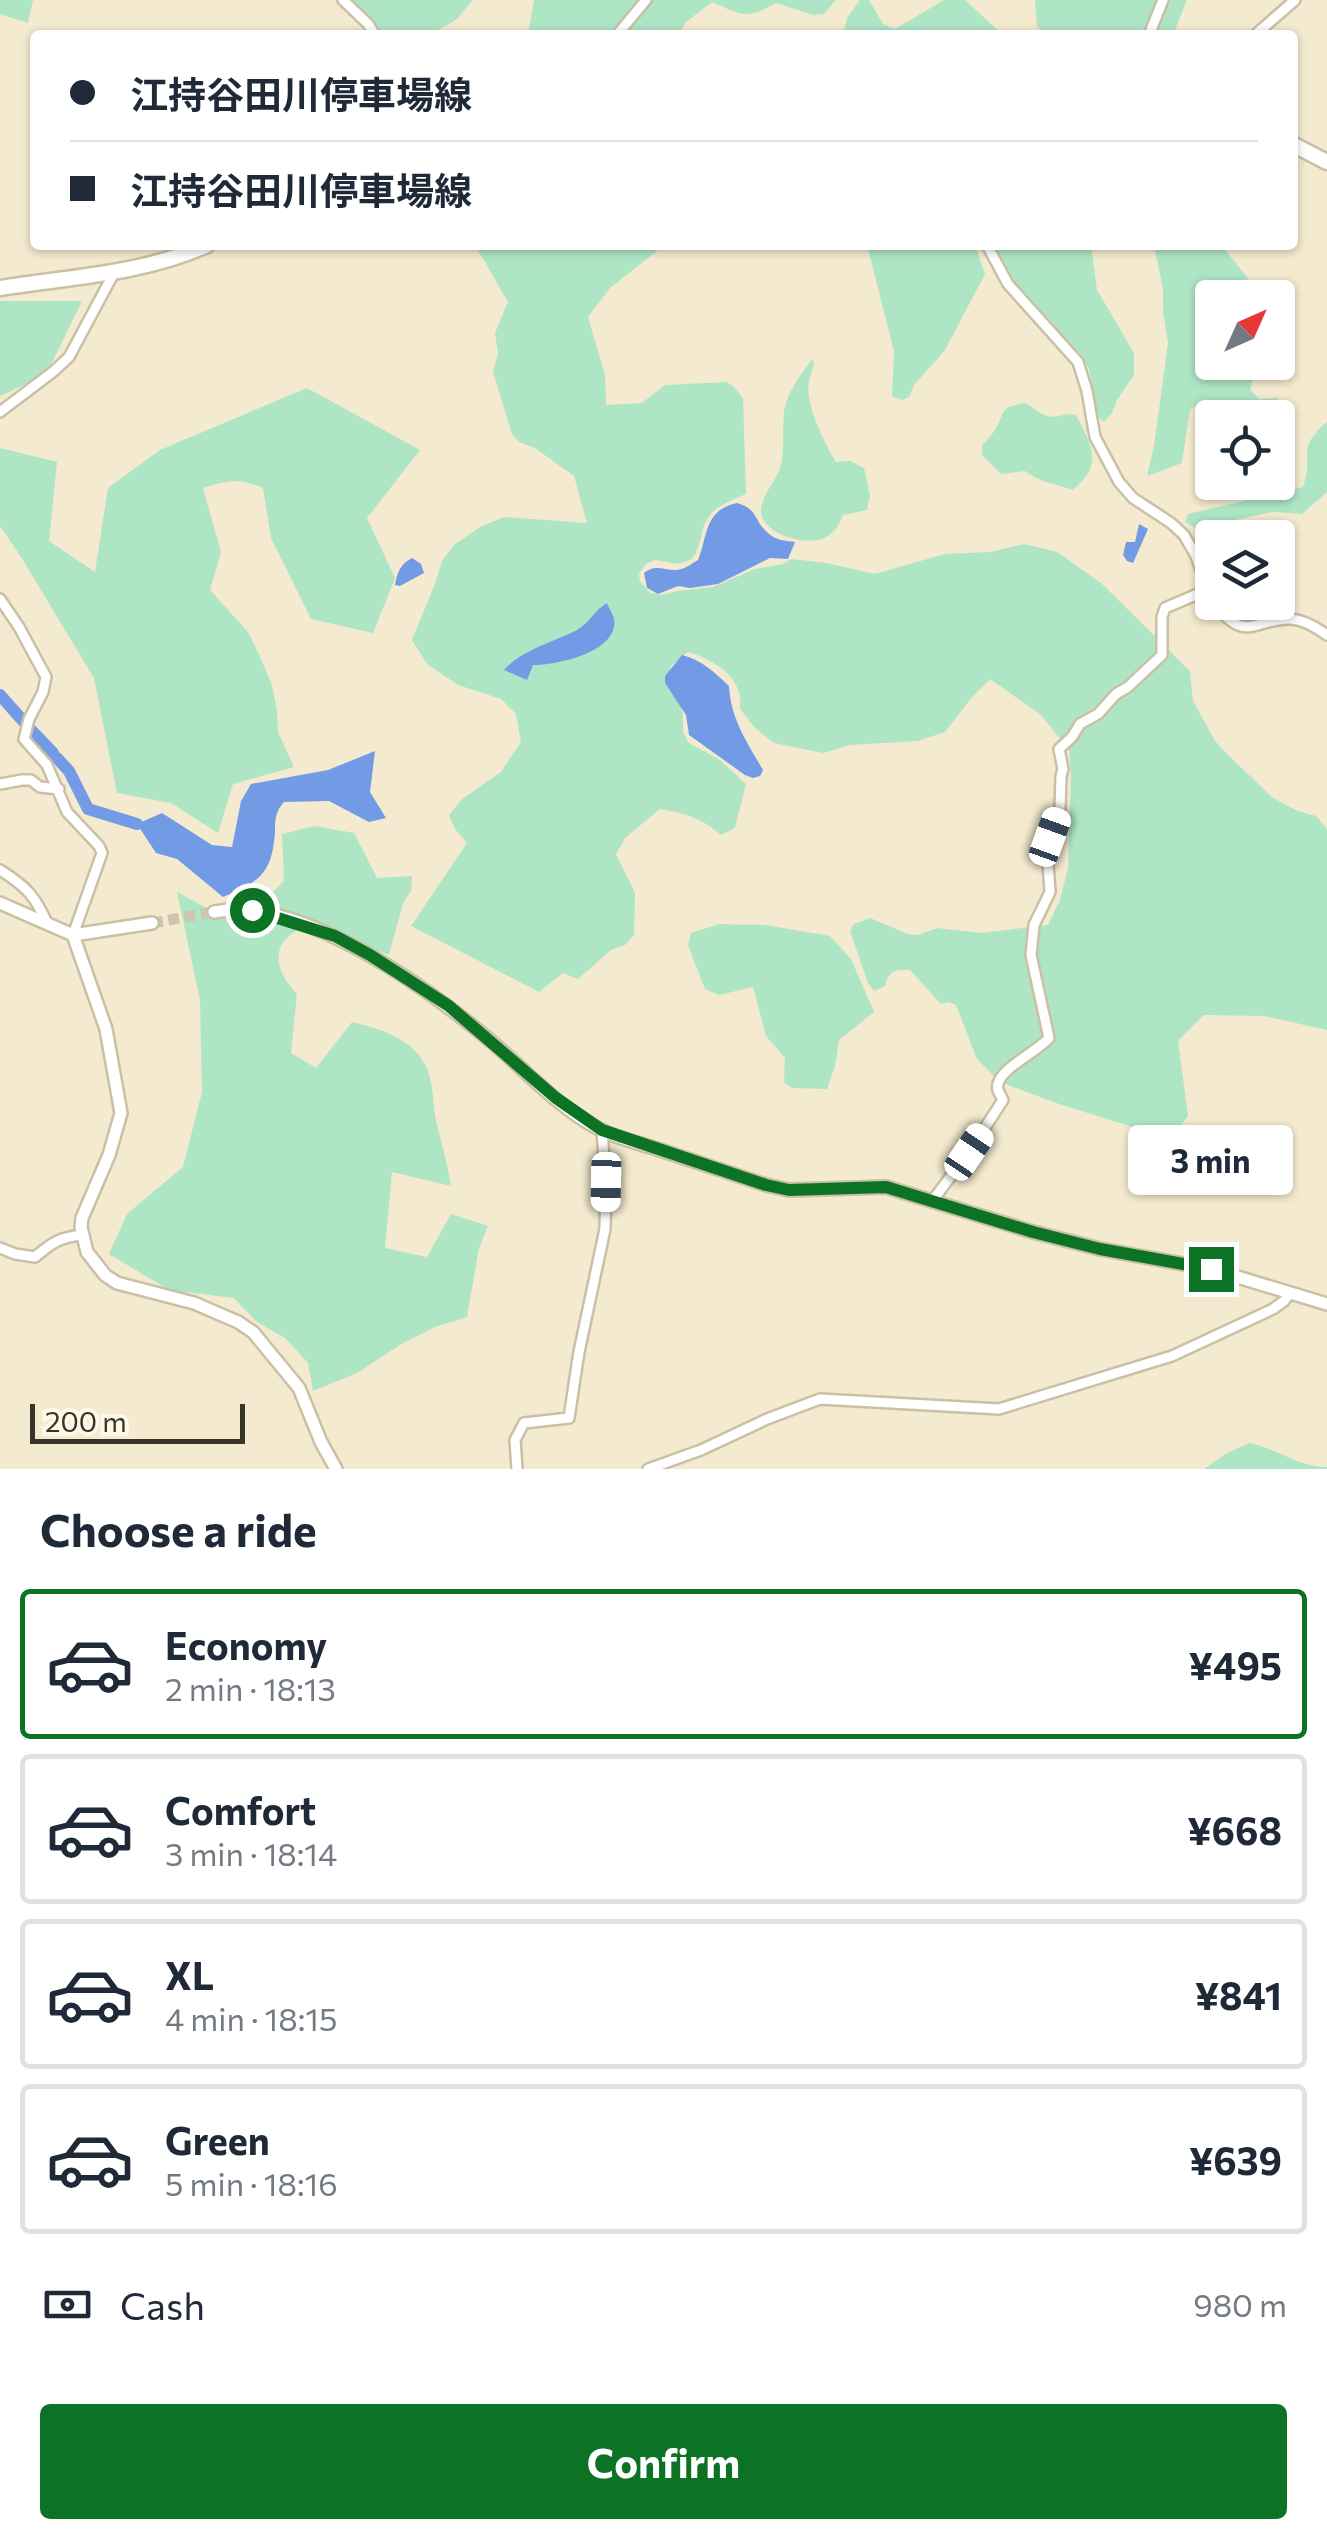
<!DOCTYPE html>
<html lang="en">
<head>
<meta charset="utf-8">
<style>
  :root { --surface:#fff; --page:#f2f2f3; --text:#1f2937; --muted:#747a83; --line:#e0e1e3; --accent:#0c7325 }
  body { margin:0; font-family:Commissioner,"Noto Sans JP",sans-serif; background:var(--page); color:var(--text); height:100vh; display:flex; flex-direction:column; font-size:38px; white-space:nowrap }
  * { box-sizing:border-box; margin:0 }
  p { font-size:32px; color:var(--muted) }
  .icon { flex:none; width:55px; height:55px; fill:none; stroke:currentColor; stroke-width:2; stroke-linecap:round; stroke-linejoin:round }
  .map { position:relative; height:1469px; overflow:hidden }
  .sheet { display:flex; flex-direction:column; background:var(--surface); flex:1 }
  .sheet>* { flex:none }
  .top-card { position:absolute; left:30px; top:30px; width:1268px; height:220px; border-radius:10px; box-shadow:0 2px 8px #0004; display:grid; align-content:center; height:220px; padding:0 40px; background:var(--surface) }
  .needle { width:65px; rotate:45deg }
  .tools { position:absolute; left:1195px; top:280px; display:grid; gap:20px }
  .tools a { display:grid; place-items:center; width:100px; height:100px; border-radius:10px; background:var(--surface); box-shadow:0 2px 8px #0004; font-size:50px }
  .scale { position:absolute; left:30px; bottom:25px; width:215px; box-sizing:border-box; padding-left:10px; border:5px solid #38342a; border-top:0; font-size:28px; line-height:35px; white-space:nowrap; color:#38342a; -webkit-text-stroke:8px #fef8e7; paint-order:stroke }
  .end { position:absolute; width:45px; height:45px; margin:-22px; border:12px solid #0c7325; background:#fff; box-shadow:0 0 0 5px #fff }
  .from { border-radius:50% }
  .bubble { position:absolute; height:70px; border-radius:10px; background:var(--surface); box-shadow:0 2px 8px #0004; font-size:32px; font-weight:700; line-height:70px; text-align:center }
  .car { position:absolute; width:30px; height:60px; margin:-30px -15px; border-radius:12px; box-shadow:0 0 8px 2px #0007; background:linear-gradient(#fff 24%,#345 0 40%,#fff 0 76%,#345 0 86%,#fff 0) }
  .top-card b { display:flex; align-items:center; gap:35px; height:95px; font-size:38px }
  .top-card b+b { border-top:2px solid var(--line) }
  .top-card i { width:25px; height:25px; background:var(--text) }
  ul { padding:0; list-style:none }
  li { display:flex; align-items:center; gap:30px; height:150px; margin:0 20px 15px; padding:0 20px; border:5px solid var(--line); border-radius:10px }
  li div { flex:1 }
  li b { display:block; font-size:38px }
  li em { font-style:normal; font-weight:700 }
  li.active { border-color:var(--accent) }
  li>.icon { width:90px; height:90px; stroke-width:1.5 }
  h2 { padding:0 40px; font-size:45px; line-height:120px }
  .pay { display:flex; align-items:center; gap:25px; height:110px; padding:0 40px; font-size:38px }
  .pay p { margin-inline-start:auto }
  .cta { display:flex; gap:20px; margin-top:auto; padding:20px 40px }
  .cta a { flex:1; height:115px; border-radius:10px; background:var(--accent); color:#fff; font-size:40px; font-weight:700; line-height:115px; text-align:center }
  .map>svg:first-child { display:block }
  .green { fill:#aee5c5 }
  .water { fill:#739be5 }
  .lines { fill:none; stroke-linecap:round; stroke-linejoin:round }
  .river { stroke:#739be5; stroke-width:12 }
  .secondary-tunnel { stroke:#cec6ae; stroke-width:11; stroke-dasharray:11 5.5; stroke-linecap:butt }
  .street-casing { stroke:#c9c0a5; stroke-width:14 }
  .secondary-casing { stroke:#c9c0a5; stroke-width:16 }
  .primary-casing { stroke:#c9c0a5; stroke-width:19 }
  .street { stroke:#fff; stroke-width:9 }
  .secondary { stroke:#fff; stroke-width:11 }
  .primary { stroke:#fff; stroke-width:14 }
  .route { stroke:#0c7325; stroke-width:12 }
</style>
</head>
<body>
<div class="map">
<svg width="1327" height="1469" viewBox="0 0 1327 1469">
  <rect width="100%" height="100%" fill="#f4eacf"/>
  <!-- green -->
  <path class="green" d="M 0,0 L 33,0 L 28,23 L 0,14 Z
    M 348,0 L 473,0 L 456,20 L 429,35 L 373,35 Z
    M 534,0 L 836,0 L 824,14 L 813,15 L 776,3 C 747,20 742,15 712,2 L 686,22 L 678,35 L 528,35 Z
    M 860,0 L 869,0 L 883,24 L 895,29 L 944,0 L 965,0 L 1003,35 L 843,35 L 847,18 Z
    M 1035,0 L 1187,0 L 1173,35 L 1162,35 L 1142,29 L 1138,35 L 1046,35 L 1037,26 Z
    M 475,245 L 498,245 L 508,250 L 513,245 L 655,245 L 658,250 L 610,288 L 588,317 L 605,375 L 606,405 L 642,403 L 665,385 L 726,382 L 733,386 L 743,398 L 746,494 C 732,500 714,506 706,521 C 700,534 701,547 692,559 L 678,564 L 655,560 L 646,564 L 639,574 L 640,581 L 650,593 L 663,595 L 677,591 L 713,587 L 755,569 L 783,564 L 791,559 L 827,563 L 875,574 L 945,554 L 990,552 L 1024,544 L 1057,552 L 1102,584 L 1190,671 L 1193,701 L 1215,741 L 1229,756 L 1273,798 L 1298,811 L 1316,816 L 1327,829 L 1327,1030 L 1264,1016 L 1204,1015 L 1178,1041 L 1188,1116 L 1172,1136 L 1136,1128 L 1059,1104 L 1000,1082 L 977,1059 L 956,1005 L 949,1002 L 941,1004 L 910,970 C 894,970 889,970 885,986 L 874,991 L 868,983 L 850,931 L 854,924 L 870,918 L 908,934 L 918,935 L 937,928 L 981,933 L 1048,925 L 1060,900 L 1068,868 L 1071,777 L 1069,750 L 1041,715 L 990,679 L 972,697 L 945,732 L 918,741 L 850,745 L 823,753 L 774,743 L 755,728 L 740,709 C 740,704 741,698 739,692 C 732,670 708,658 688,652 L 671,666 L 669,680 L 678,697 L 683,715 L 683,732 L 689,743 L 720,760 L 746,784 L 735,828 L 721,835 C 702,818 684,813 660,809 L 625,838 L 616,854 L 635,893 L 634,935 L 625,945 L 611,950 L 578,979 L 563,973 L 539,992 L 411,926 L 467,843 L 455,829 L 449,815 L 461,800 L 501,772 L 521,742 L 516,714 L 501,699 L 458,685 L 427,664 L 412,640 L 435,584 L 442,561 L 454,545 L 480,527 L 504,517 L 587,523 L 574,476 L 535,448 L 519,442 L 512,434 L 493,372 L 498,354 L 495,333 L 508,302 Z
    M 867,245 L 975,245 L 985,274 L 945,350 L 914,385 L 909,397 L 902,400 L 892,396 L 894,351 Z
    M 992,245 L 1091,245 L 1097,290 L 1134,353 L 1134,375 L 1117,400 L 1112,413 L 1104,422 L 1097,416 L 1089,370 L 1081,354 L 1016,287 L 1003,267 Z
    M 1154,245 L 1221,245 L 1263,297 L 1212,298 L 1212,362 L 1257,363 L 1250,389 L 1259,399 L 1277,398 L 1282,406 L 1274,418 L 1239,417 L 1205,402 L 1190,409 L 1182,463 L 1147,476 L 1154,446 L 1168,343 L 1163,311 L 1163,289 Z
    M 0,301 L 82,301 L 46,375 L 0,396 Z
    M 812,359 L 814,364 C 813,370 810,375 809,381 C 804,402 825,444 836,462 L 850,461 L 864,468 L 870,496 L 867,510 L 843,515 C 839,525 835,533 824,538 C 806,546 761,535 761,510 C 762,495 775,482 780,468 C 785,452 782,430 784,413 C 786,393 801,375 812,359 Z
    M 307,388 L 420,450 L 367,518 L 395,578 L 373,633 L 311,619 L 271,538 L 263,488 C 240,478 227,480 203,488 L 221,552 L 210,590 L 248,632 L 260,657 L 272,685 L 277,711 L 278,732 L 294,767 L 233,784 L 218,833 L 171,803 L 117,793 L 94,678 L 23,560 L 0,526 L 0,448 L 57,462 L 49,541 L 95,572 L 108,488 L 160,450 Z
    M 1025,403 C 1034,408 1044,417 1053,417 C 1063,416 1066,413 1076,415 C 1092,446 1104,464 1073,490 C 1054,483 1041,483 1025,471 L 1001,474 L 982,455 L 982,446 C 983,445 994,432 994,431 C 1007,411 997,408 1025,403 Z
    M 1327,422 L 1327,492 L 1302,514 L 1273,512 L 1195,528 L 1185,522 L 1188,514 L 1303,487 C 1315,452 1294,451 1327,422 Z
    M 315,826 L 354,833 L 377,878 L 412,876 L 411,891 L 403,903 L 389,955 L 311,925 C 271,936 270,967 297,994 L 291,1053 L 316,1068 L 352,1022 C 383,1029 422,1042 430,1078 C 434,1093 433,1109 437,1125 C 442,1145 448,1165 451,1186 L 392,1172 L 385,1248 L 427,1257 L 451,1214 L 488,1226 L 479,1248 L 467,1317 L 435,1327 L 403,1343 L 357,1373 L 313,1391 L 308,1363 L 285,1338 L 257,1322 L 234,1298 L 169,1290 L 109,1254 L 127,1214 L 183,1167 L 202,1092 L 200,1000 L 177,892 L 238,925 L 284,881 L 282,834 Z
    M 719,924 L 765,925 L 830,936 L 851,959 L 874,1012 L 839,1040 L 835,1066 L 827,1089 L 792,1088 L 784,1082 L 785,1058 L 766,1036 L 753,987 L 719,995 L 705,989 L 688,945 L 691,933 Z
    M 1250,1443 C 1281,1450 1295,1466 1327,1467 L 1327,1469 L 1204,1469 L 1227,1453 Z"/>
  <!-- water -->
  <path class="water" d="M 737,503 C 759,509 753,521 769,534 C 776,540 786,541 795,542 L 788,559 L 770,558 L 718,584 L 690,588 L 678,586 L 658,594 L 647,588 L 644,573 C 656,564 662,570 675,570 C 684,570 691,564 698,560 C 708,536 704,510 737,503 Z
    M 1139,524 L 1148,529 L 1133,563 L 1127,561 L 1123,555 L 1126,542 L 1135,542 Z
    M 412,558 L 421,564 L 424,573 L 400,586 L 395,585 C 397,573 400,564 412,558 Z
    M 607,603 C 607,604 614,617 614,618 C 620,652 557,665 533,665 L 527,680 L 504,670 C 523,649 552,643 577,630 C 590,623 594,610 607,603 Z
    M 682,655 C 702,660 714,672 729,686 C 731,720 747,742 763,770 L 760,776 L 753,778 L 745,775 L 689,735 L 686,715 L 665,683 L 665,676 Z
    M 375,751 L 370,792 L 386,818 L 369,822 L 329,801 L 284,802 C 275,812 275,820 275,832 C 272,874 259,882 223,897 L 177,859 L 156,853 L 137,824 L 162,813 L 212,845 L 232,847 L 241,801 L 251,784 L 328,770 Z"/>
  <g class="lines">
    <!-- river -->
    <path class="river" d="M 0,695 L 24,722
      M 29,728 L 53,753
      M 57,758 L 69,771 L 88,809 L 137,824"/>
    <!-- secondary-tunnel -->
    <path class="secondary-tunnel" d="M 152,923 L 214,912"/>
    <!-- street casing -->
    <g class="street-casing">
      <path id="street" d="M 343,0 L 368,24 L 375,35
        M 617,35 L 646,0
        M 1149,35 L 1163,0
        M 1255,35 L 1295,0
        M 987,245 L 1008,284 L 1078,362 L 1087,391 L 1095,437 L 1119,482 L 1133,498 L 1171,523 L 1184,535 L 1196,556 L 1212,601
        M 0,412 L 54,371 L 69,357 L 115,271
        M 0,599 L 19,627 L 46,677 L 43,692 L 29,719 L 24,739 L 47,765 L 67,812 L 99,846 L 102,853 L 73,935
        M 1213,602 C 1247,646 1253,618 1291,619 C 1304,620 1316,627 1327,635
        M 0,784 L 22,780 L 31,780 L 40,787 L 59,789
        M 0,870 C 27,887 35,896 48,925
        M 933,1200 L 969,1152 L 1003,1100 C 1000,1094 996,1090 998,1084 C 1001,1068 1038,1051 1049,1038 L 1031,955 L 1034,925 L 1050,892 L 1047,849 L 1060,808 L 1061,777 L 1063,769 L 1059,749 L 1072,737 L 1080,724 L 1098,714 L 1116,694 L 1128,687 L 1162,655 L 1162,617 L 1165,608 L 1207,590
        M 0,1248 L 15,1254 L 35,1257 C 53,1242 60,1237 83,1235
        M 517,1469 L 515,1440 L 524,1423 L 569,1418 L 579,1352 L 605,1229 L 606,1183 L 602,1131
        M 648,1469 L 701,1450 L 767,1419 L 820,1399 L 999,1409 L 1172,1356 L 1273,1309 L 1284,1301 L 1290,1293"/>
    </g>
    <!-- secondary casing -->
    <g class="secondary-casing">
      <path id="secondary" d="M 0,903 L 73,935 L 152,923
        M 214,912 C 300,895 429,989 492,1042 C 526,1071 559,1108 599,1129 C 616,1138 638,1143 657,1149 C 693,1161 730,1173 766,1185 L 789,1190 L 886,1187 L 1033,1232 L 1100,1249 L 1211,1269 L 1327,1304
        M 73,935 L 106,1029 L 121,1113 L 109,1155 L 82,1218 L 81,1227 L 87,1252 L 105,1275 L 117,1283 L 194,1303 L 238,1322 L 253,1332 L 299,1388 L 321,1442 L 336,1469"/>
    </g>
    <!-- primary casing -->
    <g class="primary-casing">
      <path id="primary" d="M 1292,144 L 1327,162
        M 0,288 C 69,277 143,274 207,245"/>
    </g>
    <!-- street -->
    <use href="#street" class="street"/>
    <!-- secondary -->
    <use href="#secondary" class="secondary"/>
    <!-- primary -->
    <use href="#primary" class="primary"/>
  </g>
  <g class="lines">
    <!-- route -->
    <path class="route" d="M 252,910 L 335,936 L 370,955 L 449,1006 L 556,1098 L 602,1130 L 766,1185 L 789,1190 L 886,1187 L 1033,1232 L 1100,1249 L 1211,1269"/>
  </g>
</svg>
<div class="tools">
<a><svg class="needle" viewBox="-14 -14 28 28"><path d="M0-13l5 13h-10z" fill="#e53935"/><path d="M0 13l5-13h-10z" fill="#747a83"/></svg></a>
<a><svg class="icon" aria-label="locate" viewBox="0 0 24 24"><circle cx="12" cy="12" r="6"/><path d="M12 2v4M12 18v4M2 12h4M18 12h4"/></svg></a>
<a><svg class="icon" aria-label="layers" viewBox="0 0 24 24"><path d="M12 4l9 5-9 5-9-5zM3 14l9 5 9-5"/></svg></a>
</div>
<div class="scale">200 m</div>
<i class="end from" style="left:252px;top:910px"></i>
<i class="end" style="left:1211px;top:1269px"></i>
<div class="bubble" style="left:1128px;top:1125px;width:165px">3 min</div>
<i class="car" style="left:1050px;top:837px;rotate:20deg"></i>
<i class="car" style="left:969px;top:1152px;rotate:34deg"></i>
<i class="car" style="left:606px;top:1182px;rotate:181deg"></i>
<div class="top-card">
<b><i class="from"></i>江持谷田川停車場線</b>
<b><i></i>江持谷田川停車場線</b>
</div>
</div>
<section class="sheet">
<h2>Choose a ride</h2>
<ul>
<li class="active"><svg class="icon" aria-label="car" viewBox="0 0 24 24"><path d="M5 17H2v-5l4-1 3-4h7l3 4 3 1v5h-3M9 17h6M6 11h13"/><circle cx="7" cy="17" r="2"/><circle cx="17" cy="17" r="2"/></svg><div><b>Economy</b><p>2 min · 18:13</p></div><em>¥495</em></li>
<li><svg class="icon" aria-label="car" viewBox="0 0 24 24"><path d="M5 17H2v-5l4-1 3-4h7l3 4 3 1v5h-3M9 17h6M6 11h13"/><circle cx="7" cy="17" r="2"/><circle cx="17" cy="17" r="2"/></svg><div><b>Comfort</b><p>3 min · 18:14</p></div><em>¥668</em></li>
<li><svg class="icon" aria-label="car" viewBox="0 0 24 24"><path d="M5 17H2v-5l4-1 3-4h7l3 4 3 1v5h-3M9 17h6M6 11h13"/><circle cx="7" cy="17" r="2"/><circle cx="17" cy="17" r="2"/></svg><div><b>XL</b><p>4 min · 18:15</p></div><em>¥841</em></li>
<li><svg class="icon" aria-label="car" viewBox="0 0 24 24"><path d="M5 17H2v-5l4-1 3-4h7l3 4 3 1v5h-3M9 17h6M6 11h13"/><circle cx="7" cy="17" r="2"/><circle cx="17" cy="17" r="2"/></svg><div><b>Green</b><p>5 min · 18:16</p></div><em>¥639</em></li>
</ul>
<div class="pay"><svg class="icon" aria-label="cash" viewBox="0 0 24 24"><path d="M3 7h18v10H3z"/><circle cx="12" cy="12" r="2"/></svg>Cash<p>980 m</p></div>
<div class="cta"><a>Confirm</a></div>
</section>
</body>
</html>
